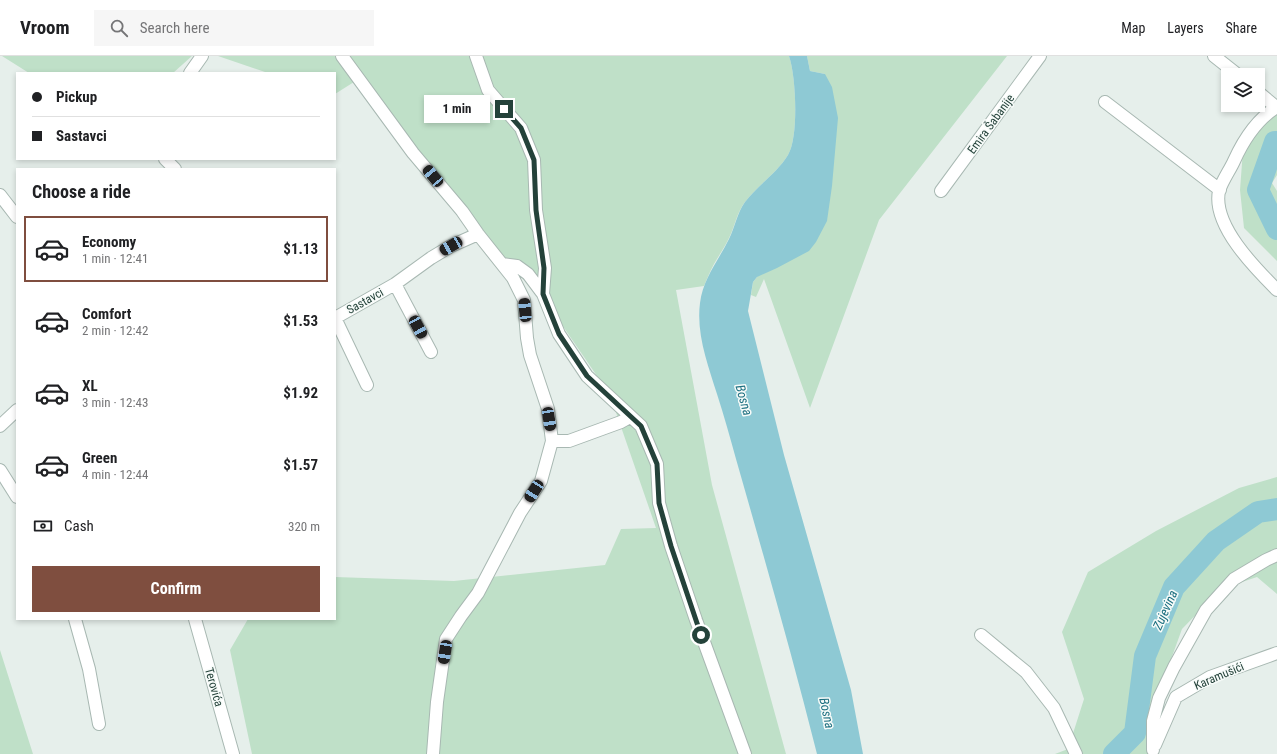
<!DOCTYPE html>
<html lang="en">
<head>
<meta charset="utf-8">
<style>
  :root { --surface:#fff; --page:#f6f6f6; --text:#202124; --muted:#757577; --line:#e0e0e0; --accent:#7f4e3f }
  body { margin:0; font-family:"Roboto Condensed",sans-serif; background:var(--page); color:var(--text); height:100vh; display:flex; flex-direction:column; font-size:15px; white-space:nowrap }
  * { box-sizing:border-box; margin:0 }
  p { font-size:13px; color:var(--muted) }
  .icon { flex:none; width:22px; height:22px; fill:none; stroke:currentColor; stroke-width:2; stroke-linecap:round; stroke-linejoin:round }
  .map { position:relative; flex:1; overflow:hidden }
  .panel { position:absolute; left:16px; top:112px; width:320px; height:452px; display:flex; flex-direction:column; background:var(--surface); border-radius:0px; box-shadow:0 2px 6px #0003 }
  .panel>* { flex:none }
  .hud { position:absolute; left:16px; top:16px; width:320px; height:88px; border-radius:0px; box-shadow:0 2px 6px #0003; display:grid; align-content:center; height:88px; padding:0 16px; background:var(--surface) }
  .fabs { position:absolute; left:1221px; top:12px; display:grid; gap:8px }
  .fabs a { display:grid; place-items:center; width:44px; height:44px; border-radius:0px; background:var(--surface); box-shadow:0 2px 6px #0003; font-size:20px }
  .end { position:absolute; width:18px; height:18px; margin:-9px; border:5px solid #24423a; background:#fff; box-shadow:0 0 0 2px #fff }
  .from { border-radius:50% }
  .bubble { position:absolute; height:28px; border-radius:0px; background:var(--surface); box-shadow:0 2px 6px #0003; font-size:13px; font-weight:700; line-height:28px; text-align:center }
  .car { position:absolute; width:12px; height:24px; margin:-12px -6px; border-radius:5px; box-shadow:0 0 3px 1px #0007; background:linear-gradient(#222 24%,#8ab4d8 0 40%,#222 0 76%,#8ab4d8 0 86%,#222 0) }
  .hud b { display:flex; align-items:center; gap:14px; height:38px; font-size:15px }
  .hud b+b { border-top:1px solid var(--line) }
  .hud i { width:10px; height:10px; background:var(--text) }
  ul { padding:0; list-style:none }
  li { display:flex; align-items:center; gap:12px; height:66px; margin:0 8px 6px; padding:0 8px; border:2px solid transparent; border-radius:0px }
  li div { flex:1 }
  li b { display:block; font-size:15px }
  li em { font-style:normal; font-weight:700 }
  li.active { border-color:var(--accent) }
  li>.icon { width:36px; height:36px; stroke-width:1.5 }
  h2 { padding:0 16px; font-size:18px; line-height:48px }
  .pay { display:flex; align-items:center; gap:10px; height:44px; padding:0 16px; font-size:15px }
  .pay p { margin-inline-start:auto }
  .primary-button { display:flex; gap:8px; margin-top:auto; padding:8px 16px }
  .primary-button a { flex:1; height:46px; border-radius:0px; background:var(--accent); color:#fff; font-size:16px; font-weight:700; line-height:46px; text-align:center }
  header { display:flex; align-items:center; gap:24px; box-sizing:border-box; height:56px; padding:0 20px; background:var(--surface); border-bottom:1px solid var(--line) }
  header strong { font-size:19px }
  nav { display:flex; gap:22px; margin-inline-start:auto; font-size:14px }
  .search { width:280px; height:36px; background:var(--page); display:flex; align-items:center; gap:10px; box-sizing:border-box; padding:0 14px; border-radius:0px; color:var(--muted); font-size:15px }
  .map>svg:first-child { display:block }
  .green { fill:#bfe0c8 }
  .water { fill:#8ec9d4 }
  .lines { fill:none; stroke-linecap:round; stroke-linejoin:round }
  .river { stroke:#8ec9d4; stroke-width:22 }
  .minor-casing { stroke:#a8b8b2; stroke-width:14 }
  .minor { stroke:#fff; stroke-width:12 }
  .route { stroke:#24423a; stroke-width:5 }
  .labels { text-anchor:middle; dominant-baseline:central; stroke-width:3; stroke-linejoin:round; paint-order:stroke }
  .street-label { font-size:12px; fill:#24423a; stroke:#f7fbf9 }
  .water-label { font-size:13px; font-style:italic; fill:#1c6f80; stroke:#f7fbf9 }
</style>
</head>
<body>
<header>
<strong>Vroom</strong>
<div class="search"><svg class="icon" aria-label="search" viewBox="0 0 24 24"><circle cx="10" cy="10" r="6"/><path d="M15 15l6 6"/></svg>Search here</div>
<nav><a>Map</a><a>Layers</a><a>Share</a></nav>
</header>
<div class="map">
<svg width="1277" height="698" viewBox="0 0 1277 698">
  <rect width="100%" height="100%" fill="#e6efeb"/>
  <!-- green -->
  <path class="green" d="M 2,0 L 192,0 L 173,17 L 29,17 Z
    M 218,0 L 789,0 C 796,19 799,81 788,99 C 777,117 758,129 745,146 C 737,156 735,170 729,182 C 725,191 719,199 714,208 C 710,215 707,223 704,230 L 676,234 L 712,429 L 786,698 L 252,698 L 230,594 L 248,563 L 335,563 L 335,521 L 454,525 L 605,509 L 621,473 L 656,472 L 610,339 L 560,266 L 354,26 L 335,38 L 335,17 L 268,17 Z
    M 807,0 L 1007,0 L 879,164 L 810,352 L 764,223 L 756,241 L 751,239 L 753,226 L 757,221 L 825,18 L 810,15 Z
    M 1277,56 L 1277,119 L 1272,127 L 1277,135 L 1277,205 L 1244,172 L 1240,134 L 1243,94 L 1268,59 Z
    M 1277,421 L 1277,538 L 1257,521 L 1221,533 L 1182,573 L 1158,639 L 1156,698 L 1055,698 L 1068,693 L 1084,643 L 1062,576 L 1088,516 L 1156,475 L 1239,432 Z
    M 0,594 L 33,698 L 0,698 Z"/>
  <!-- water -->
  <path class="water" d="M 789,0 L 807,0 L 810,15 L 825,18 L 832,31 L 838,62 L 832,130 L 827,165 L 816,186 L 809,195 L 777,212 L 757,221 L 753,226 L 748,255 L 784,399 L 851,634 L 863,698 L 817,698 C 792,599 764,501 736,403 C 730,381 724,360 717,338 C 708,309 696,278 700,247 C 703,223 718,205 729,183 C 735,171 737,157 745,146 C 758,129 777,117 788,99 C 799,81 796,20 789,0 Z"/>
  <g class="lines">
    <!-- river -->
    <path class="river" d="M 1277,86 L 1275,86 L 1258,134 L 1277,173
      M 1114,698 L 1135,677 L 1145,600 L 1174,531 L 1216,485 L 1258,456 L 1277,453"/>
    <!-- minor casing -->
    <g class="minor-casing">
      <path id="minor" d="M 342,0 L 413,97 L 462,155 L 478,178 L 513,222 L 524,244 L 527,282 L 530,299 L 548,353 L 552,385 L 541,425 L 520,457 L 478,537 L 461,560 L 446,583 L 437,646 L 433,698
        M 476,0 L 488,34 L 521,72 L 534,104 L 536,154 L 545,212 L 543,238
        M 1214,0 L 1238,19
        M 190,17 L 202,0
        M 1258,36 L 1276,51
        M 1105,46 L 1220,134
        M 1277,51 C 1257,63 1244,83 1234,105 C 1230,114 1222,125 1219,135 C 1212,169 1255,212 1277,234
        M 165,103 L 175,113
        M 941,135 L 1040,0
        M 0,139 L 17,161
        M 502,208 L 517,210 L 528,218 L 543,238 L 559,278 L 587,320 L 641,370 L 657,408 L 659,447 L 671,490 L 696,564 L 745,698
        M 395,228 L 431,296
        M 335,262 L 395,228 L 431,202 L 451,190 L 478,178
        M 335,262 L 367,329
        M 0,370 L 17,354
        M 552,385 L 569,385 L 621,366 L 630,361
        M 0,414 L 17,441
        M 75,563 L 89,613 L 99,668
        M 195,563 L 233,698
        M 981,579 L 1026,616 L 1054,652 L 1076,698
        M 1155,689 L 1176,641 L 1210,621 L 1277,597
        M 1153,694 L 1153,665 L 1159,642 L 1174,611 L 1206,554 L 1234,523 L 1266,504 L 1277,499"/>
    </g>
    <!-- minor -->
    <use href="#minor" class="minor"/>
  </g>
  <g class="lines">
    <!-- route -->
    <path class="route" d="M 504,53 L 521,72 L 534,104 L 536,154 L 544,212 L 543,238 L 559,278 L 587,320 L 641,370 L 657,408 L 659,447 L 671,490 L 701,579"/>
  </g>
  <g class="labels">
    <!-- street labels -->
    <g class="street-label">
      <text transform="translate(991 68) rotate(-54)">Emira Šabanije</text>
      <text transform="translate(365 245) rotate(-29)">Sastavci</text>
      <text transform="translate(1219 620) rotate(-23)">Karamušići</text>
      <text transform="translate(214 631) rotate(74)">Terovića</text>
    </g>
    <!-- water labels -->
    <g class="water-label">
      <text transform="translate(744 344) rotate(74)">Bosna</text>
      <text transform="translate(1165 554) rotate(-66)">Zujevina</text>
      <text transform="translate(827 657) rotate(78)">Bosna</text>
    </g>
  </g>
</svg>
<div class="fabs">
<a><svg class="icon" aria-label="layers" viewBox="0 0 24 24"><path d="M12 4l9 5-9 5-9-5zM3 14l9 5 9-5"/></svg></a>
</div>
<i class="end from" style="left:701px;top:579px"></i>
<i class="end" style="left:504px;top:53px"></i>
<div class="bubble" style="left:424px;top:39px;width:66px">1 min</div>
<i class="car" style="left:433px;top:120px;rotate:320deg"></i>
<i class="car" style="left:451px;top:190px;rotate:240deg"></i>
<i class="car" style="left:525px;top:254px;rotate:355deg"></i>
<i class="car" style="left:418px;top:271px;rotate:152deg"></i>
<i class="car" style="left:549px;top:363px;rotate:171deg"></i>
<i class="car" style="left:534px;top:435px;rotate:213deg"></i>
<i class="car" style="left:445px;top:596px;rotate:189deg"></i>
<div class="hud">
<b><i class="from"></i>Pickup</b>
<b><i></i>Sastavci</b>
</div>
<section class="panel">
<h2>Choose a ride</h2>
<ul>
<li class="active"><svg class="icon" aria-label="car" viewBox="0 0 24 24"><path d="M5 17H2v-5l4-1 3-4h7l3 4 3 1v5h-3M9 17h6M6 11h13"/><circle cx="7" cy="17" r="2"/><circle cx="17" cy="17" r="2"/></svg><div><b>Economy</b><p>1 min · 12:41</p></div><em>$1.13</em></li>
<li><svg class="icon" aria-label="car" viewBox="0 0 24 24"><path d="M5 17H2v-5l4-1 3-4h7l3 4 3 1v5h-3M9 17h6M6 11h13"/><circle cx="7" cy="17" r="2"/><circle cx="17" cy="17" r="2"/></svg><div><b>Comfort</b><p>2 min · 12:42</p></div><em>$1.53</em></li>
<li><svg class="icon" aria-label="car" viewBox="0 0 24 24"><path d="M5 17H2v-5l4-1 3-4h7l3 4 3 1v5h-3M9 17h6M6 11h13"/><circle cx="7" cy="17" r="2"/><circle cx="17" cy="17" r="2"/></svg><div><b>XL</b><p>3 min · 12:43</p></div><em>$1.92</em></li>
<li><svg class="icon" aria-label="car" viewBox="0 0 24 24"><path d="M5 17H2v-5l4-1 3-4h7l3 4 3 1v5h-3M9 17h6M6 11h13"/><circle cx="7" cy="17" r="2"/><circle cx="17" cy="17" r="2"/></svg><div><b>Green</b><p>4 min · 12:44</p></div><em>$1.57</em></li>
</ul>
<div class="pay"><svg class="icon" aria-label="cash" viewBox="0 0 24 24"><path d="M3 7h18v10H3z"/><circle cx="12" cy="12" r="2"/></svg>Cash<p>320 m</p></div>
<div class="primary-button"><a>Confirm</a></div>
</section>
</div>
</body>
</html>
